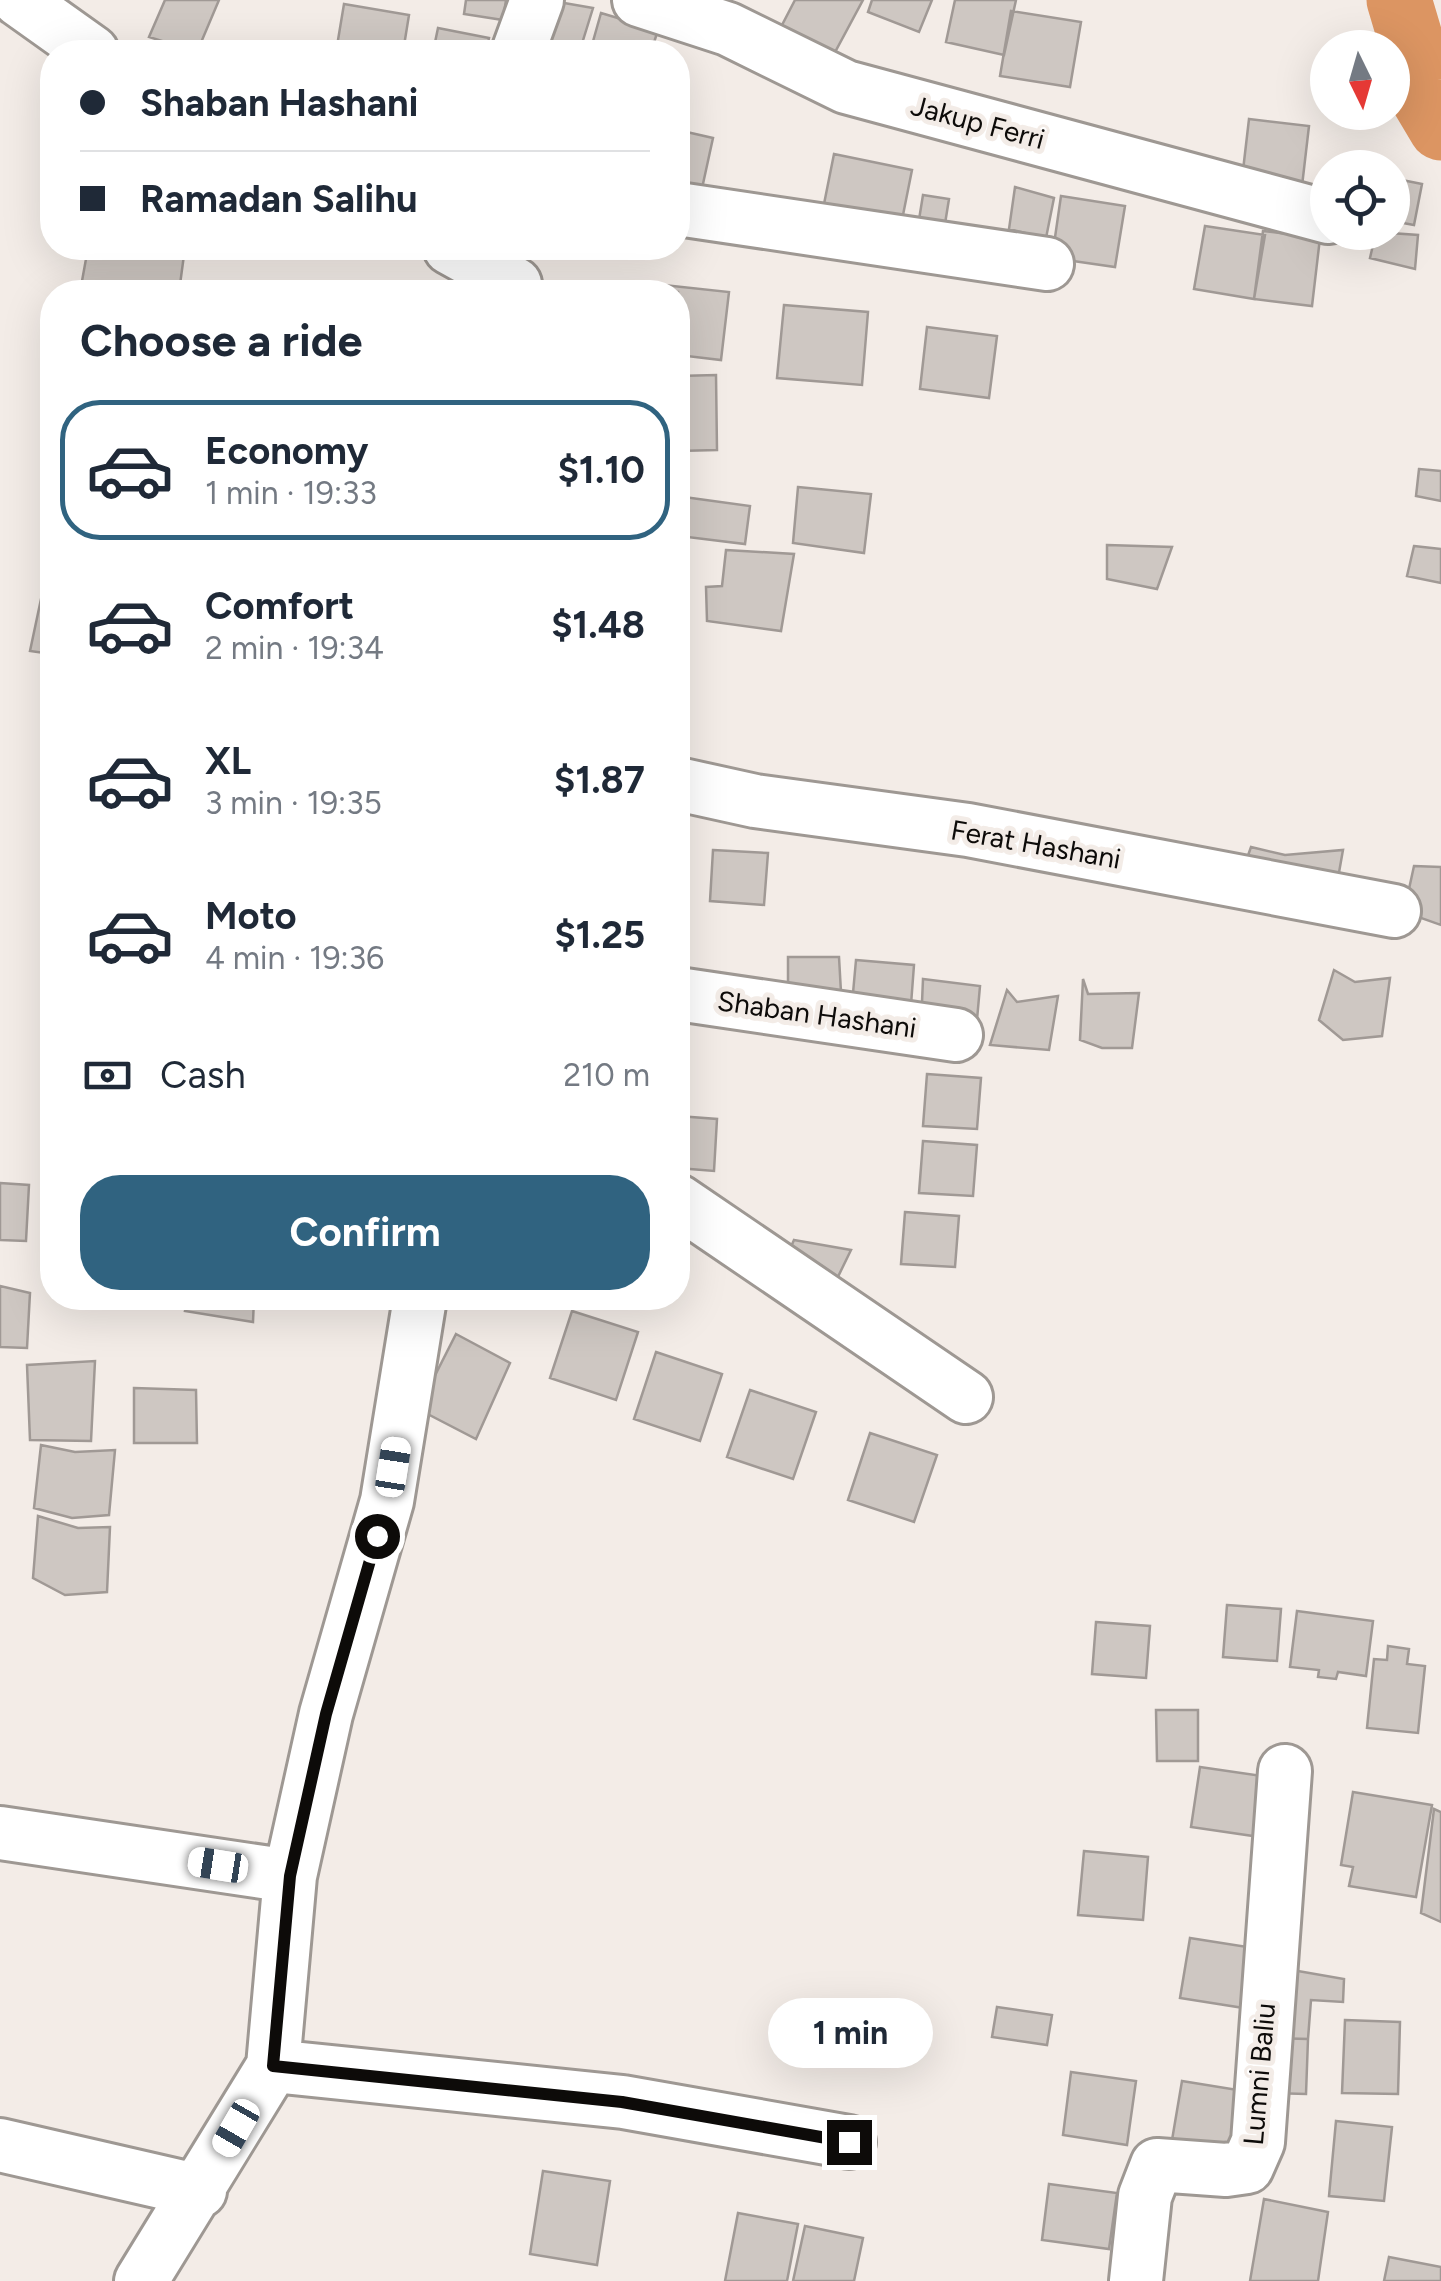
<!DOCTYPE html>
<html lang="en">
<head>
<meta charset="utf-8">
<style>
  :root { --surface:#fff; --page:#f2f2f3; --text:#1f2937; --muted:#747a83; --line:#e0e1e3; --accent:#306380 }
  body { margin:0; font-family:Figtree,sans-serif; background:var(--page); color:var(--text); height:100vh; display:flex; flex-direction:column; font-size:38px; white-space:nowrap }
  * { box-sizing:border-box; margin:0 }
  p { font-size:32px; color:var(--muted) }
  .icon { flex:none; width:55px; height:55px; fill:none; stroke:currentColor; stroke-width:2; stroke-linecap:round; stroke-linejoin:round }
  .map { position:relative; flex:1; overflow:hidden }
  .details { position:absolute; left:40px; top:280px; width:650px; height:1030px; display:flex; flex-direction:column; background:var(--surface); border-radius:40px; box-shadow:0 10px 40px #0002 }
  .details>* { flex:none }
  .guide { position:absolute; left:40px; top:40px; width:650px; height:220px; border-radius:40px; box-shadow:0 10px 40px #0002; display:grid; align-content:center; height:220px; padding:0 40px; background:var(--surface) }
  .needle { width:65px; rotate:175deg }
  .tools { position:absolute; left:1310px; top:30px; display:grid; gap:20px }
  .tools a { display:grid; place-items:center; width:100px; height:100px; border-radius:50%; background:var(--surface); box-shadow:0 10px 40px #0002; font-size:50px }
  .end { position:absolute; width:45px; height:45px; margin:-22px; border:12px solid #0d0b09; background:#fff; box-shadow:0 0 0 5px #fff }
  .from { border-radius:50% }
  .bubble { position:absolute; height:70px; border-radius:35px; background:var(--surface); box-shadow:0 10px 40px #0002; font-size:32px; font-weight:700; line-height:70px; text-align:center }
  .car { position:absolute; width:30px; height:60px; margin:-30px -15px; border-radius:12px; box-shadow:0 0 8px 2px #0007; background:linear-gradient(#fff 24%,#345 0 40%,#fff 0 76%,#345 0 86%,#fff 0) }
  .guide b { display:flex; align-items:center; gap:35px; height:95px; font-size:38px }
  .guide b+b { border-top:2px solid var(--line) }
  .guide i { width:25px; height:25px; background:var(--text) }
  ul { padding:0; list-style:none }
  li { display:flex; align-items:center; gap:30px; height:140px; margin:0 20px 15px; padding:0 20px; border:5px solid transparent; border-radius:40px }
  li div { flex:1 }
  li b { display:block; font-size:38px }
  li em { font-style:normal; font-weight:700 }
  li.current { border-color:var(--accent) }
  li>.icon { width:90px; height:90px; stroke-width:1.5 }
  h2 { padding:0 40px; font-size:45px; line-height:120px }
  .pay { display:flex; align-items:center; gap:25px; height:110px; padding:0 40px; font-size:38px }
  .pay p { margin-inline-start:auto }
  .cta { display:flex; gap:20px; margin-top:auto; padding:20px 40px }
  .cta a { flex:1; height:115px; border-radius:40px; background:var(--accent); color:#fff; font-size:40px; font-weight:700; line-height:115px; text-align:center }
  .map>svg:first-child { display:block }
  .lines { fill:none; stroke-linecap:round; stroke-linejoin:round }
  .river { stroke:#dc9562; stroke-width:65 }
  .building { fill:#cec7c2; stroke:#a09995; stroke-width:2.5 }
  .minor-casing { stroke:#9e9893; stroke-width:58 }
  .minor { stroke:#fff; stroke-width:52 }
  .route { stroke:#0d0b09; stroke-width:12 }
  .labels { text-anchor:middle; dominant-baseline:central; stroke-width:10; stroke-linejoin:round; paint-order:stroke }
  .street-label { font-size:28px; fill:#0d0b09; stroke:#f3ece7 }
</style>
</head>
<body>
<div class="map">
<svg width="1441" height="2281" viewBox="0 0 1441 2281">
  <rect width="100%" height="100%" fill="#f3ece7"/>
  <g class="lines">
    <!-- river -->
    <path class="river" d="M 1399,0 L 1410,37 L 1413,81 L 1441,128"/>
  </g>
  <!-- building -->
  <path class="building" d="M 165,0 L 219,0 L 197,52 L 149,37 Z
    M 466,0 L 506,0 L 503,20 L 464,14 Z
    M 547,0 L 593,8 L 580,50 L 536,36 Z
    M 795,0 L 863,0 L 834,54 L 781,27 Z
    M 872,0 L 932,0 L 919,32 L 868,12 Z
    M 955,0 L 1016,0 L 1004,55 L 946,42 Z
    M 344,4 L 409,15 L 403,52 L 336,52 Z
    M 1011,11 L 1081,22 L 1070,87 L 1000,76 Z
    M 601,13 L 658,30 L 651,52 L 590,52 Z
    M 438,28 L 489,38 L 486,52 L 433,52 Z
    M 1249,119 L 1309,126 L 1302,186 L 1242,179 Z
    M 678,130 L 713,138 L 701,193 L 678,187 Z
    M 834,154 L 912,170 L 901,225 L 823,209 Z
    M 1392,178 L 1422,184 L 1414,225 L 1392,221 Z
    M 1015,187 L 1054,198 L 1046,238 L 1009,229 Z
    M 923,195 L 949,199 L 943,236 L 917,232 Z
    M 1061,196 L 1125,206 L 1115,267 L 1052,258 Z
    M 1205,226 L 1265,235 L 1254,299 L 1194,289 Z
    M 1263,231 L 1320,238 L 1312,306 L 1254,299 Z
    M 1376,232 L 1418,235 L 1415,269 L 1370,258 Z
    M 88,248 L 184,255 L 179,292 L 80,292 Z
    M 645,283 L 729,292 L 721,360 L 678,355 L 678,292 L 644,292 Z
    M 784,305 L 868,312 L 862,385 L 777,378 Z
    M 927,327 L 997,336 L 989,398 L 920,389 Z
    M 716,375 L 717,450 L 678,451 L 678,376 Z
    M 1419,469 L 1441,471 L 1441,501 L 1416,496 Z
    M 798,487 L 871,494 L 864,553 L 793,543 Z
    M 684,497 L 750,506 L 745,544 L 679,536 Z
    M 1107,545 L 1172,547 L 1157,589 L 1107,579 Z
    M 1414,546 L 1441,549 L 1441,583 L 1407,576 Z
    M 726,550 L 794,554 L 781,631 L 707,621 L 706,587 L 722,586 Z
    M 52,597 L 52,654 L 30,651 L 41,599 Z
    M 49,789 L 52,790 L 52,860 L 46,860 Z
    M 1251,847 L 1285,855 L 1343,850 L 1335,895 L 1240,878 Z
    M 713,850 L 768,853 L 764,905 L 710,901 Z
    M 1414,866 L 1441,867 L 1441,925 L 1404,912 Z
    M 788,957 L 839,957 L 842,1010 L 788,1001 Z
    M 856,960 L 914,965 L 910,1018 L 851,1015 Z
    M 1334,970 L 1355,982 L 1390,978 L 1382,1036 L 1343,1040 L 1319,1020 Z
    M 923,979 L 980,986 L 976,1031 L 921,1026 Z
    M 1083,979 L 1088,994 L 1139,993 L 1132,1048 L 1102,1048 L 1080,1040 Z
    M 1007,990 L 1017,1002 L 1058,996 L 1049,1050 L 990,1045 Z
    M 927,1074 L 981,1078 L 977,1129 L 923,1126 Z
    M 678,1116 L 717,1119 L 714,1171 L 678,1168 Z
    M 923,1141 L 977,1145 L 973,1196 L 919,1193 Z
    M 0,1183 L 29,1185 L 26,1241 L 0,1240 Z
    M 905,1212 L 959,1216 L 955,1267 L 901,1264 Z
    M 794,1240 L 851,1250 L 833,1287 L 782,1267 Z
    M 0,1286 L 30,1293 L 27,1348 L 0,1347 Z
    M 188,1298 L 254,1298 L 253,1322 L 185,1311 Z
    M 572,1311 L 638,1332 L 616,1400 L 550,1378 Z
    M 456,1334 L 510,1363 L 476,1439 L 418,1409 Z
    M 656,1352 L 722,1374 L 700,1441 L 634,1419 Z
    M 95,1361 L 91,1441 L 30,1440 L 27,1365 Z
    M 134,1388 L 196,1390 L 197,1443 L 134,1443 Z
    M 750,1390 L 816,1412 L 793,1479 L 727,1457 Z
    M 870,1433 L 937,1455 L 914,1522 L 848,1500 Z
    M 41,1445 L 75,1452 L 115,1450 L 109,1515 L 72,1518 L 34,1508 Z
    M 38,1516 L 78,1528 L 110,1527 L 107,1592 L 65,1595 L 33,1578 Z
    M 1227,1605 L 1281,1609 L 1277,1661 L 1223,1657 Z
    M 1297,1611 L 1373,1621 L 1366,1676 L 1338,1672 L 1336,1679 L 1318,1677 L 1319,1670 L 1290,1667 Z
    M 1096,1622 L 1150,1626 L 1146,1678 L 1092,1674 Z
    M 1388,1646 L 1409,1649 L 1407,1664 L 1425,1666 L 1418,1733 L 1367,1728 L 1374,1659 L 1387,1660 Z
    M 1156,1710 L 1198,1710 L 1198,1761 L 1157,1761 Z
    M 1200,1767 L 1269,1777 L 1260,1837 L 1191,1827 Z
    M 1353,1792 L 1432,1805 L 1416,1897 L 1349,1886 L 1353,1867 L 1341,1865 Z
    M 1434,1809 L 1441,1812 L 1441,1922 L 1421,1913 Z
    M 1084,1851 L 1148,1857 L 1143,1920 L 1078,1915 Z
    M 1190,1938 L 1260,1949 L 1250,2009 L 1180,1998 Z
    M 1275,1967 L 1344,1979 L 1343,2002 L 1311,2000 L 1308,2039 L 1269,2038 Z
    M 997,2007 L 1052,2015 L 1047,2045 L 992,2037 Z
    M 1345,2020 L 1400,2022 L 1398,2094 L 1342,2093 Z
    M 1269,2038 L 1308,2039 L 1306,2094 L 1267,2093 Z
    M 1071,2072 L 1136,2081 L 1127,2145 L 1063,2135 Z
    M 1182,2081 L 1250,2092 L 1239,2156 L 1171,2146 Z
    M 1336,2121 L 1392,2127 L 1384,2201 L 1329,2196 Z
    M 543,2171 L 610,2181 L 597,2265 L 530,2254 Z
    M 1049,2184 L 1117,2193 L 1109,2249 L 1042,2240 Z
    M 1264,2199 L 1328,2212 L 1318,2281 L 1250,2281 Z
    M 738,2213 L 798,2224 L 787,2281 L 725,2281 Z
    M 805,2226 L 863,2238 L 854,2281 L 793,2281 Z
    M 1389,2257 L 1441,2267 L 1441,2281 L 1384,2281 Z"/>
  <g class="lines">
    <!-- minor casing -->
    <g class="minor-casing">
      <path id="minor" d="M 19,0 L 92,52
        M 639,0 L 728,29 L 846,87 L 1328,217
        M 518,52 L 537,0
        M 678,209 L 1047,264
        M 450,248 L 515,284
        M 678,784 L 755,801 L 968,830 L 1394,911
        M 678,994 L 956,1035
        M 678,1201 L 966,1397
        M 0,1833 L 290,1876
        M 273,2066 L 623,2102 L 849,2142
        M 0,2145 L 200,2191
        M 141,2281 L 273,2066 L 290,1876 L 326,1714 L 387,1501 L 420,1298
        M 1136,2281 L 1145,2196 L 1157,2165 L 1226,2170 L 1247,2167 L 1258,2142 L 1285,1771"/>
    </g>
    <!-- minor -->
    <use href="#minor" class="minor"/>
  </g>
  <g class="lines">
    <!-- route -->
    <path class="route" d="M 377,1536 L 326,1714 L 290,1876 L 273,2066 L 622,2102 L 849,2142"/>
  </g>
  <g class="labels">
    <!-- street labels -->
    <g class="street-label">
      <text transform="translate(978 122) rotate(15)">Jakup Ferri</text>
      <text transform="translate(1036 844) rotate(10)">Ferat Hashani</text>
      <text transform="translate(817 1014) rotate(8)">Shaban Hashani</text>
      <text transform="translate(1259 2074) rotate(-85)">Lumni Baliu</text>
    </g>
  </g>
</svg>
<div class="tools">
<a><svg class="needle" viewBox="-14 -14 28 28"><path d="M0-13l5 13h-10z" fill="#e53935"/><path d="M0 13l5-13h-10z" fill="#747a83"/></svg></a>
<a><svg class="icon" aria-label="locate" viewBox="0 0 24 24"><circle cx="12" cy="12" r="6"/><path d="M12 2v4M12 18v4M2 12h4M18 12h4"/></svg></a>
</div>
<i class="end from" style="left:377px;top:1536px"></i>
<i class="end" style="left:849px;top:2142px"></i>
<div class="bubble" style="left:768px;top:1998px;width:165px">1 min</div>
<i class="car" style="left:393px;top:1467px;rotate:9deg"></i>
<i class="car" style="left:218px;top:1865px;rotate:279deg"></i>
<i class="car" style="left:236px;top:2128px;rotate:210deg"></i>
<div class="guide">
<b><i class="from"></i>Shaban Hashani</b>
<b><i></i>Ramadan Salihu</b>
</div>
<section class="details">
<h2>Choose a ride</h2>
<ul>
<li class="current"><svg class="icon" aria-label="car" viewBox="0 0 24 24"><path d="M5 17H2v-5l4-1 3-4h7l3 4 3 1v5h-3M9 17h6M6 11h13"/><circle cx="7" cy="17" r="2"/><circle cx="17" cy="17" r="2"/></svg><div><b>Economy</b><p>1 min · 19:33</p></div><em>$1.10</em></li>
<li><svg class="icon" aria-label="car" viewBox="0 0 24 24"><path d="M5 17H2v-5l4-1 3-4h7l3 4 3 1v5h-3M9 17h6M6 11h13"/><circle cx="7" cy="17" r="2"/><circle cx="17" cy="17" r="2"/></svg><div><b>Comfort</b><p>2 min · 19:34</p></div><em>$1.48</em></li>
<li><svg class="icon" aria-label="car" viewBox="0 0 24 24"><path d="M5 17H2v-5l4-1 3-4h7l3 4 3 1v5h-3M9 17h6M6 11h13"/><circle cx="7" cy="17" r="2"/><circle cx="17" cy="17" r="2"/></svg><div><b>XL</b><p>3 min · 19:35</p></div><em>$1.87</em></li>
<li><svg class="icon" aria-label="car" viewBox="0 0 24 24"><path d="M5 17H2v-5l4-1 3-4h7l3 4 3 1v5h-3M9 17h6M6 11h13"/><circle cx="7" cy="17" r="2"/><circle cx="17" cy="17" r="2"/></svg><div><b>Moto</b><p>4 min · 19:36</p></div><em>$1.25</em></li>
</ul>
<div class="pay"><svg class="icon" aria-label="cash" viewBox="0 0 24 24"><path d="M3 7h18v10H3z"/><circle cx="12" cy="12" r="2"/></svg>Cash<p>210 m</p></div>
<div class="cta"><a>Confirm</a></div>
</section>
</div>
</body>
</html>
